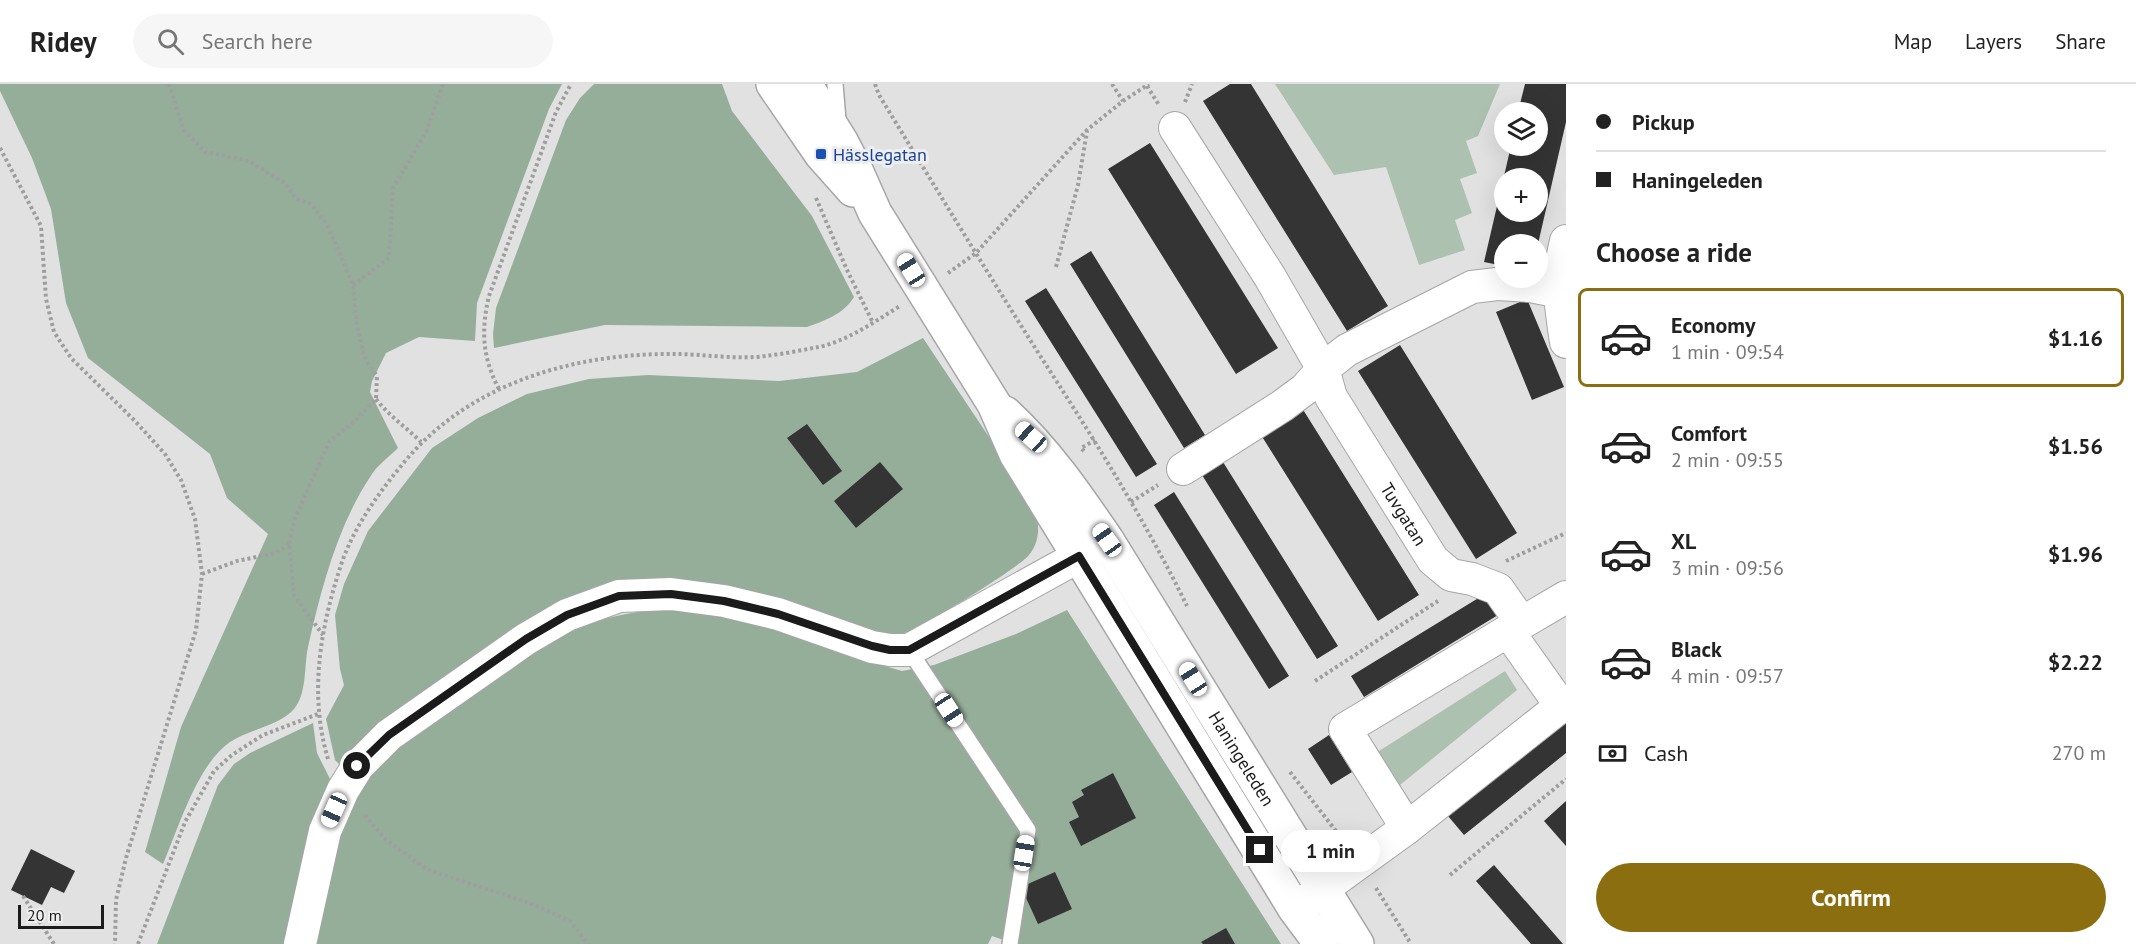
<!DOCTYPE html>
<html lang="en">
<head>
<meta charset="utf-8">
<style>
  :root { --surface:#fff; --page:#f6f6f6; --text:#222; --muted:#767676; --line:#e0e0e0; --accent:#8a6e10 }
  body { margin:0; font-family:"PT Sans",sans-serif; background:var(--page); color:var(--text); height:100vh; display:flex; flex-direction:column; font-size:22px; white-space:nowrap }
  * { box-sizing:border-box; margin:0 }
  p { font-size:20px; color:var(--muted) }
  .icon { flex:none; width:33px; height:33px; fill:none; stroke:currentColor; stroke-width:2; stroke-linecap:round; stroke-linejoin:round }
  .map { position:relative; flex:1; overflow:hidden }
  .sheet { display:flex; flex-direction:column; background:var(--surface); width:570px }
  .sheet>* { flex:none }
  .hud { display:grid; align-content:center; height:132px; padding:0 30px; background:var(--surface) }
  .fabs { position:absolute; left:1494px; top:18px; display:grid; gap:12px }
  .fabs a { display:grid; place-items:center; width:54px; height:54px; border-radius:50%; background:var(--surface); box-shadow:0 6px 24px #0002; font-size:30px }
  .scale { position:absolute; left:18px; bottom:15px; width:86px; box-sizing:border-box; padding-left:6px; border:3px solid #1b1b1c; border-top:0; font-size:16px; line-height:21px; white-space:nowrap; color:#1b1b1c; -webkit-text-stroke:4px #eeeeef; paint-order:stroke }
  .end { position:absolute; width:27px; height:27px; margin:-14px; border:8px solid #1b1b1c; background:#fff; box-shadow:0 0 0 3px #fff }
  .from { border-radius:50% }
  .bubble { position:absolute; height:42px; border-radius:21px; background:var(--surface); box-shadow:0 6px 24px #0002; font-size:20px; font-weight:700; line-height:42px; text-align:center }
  .car { position:absolute; width:18px; height:36px; margin:-18px -9px; border-radius:8px; box-shadow:0 0 4px 2px #0007; background:linear-gradient(#fff 24%,#345 0 40%,#fff 0 76%,#345 0 86%,#fff 0) }
  .hud b { display:flex; align-items:center; gap:21px; height:57px; font-size:22px }
  .hud b+b { border-top:2px solid var(--line) }
  .hud i { width:15px; height:15px; background:var(--text) }
  ul { padding:0; list-style:none }
  li { display:flex; align-items:center; gap:18px; height:99px; margin:0 12px 9px; padding:0 18px; border:3px solid transparent; border-radius:9px }
  li div { flex:1 }
  li b { display:block; font-size:22px }
  li em { font-style:normal; font-weight:700 }
  li.selected { border-color:var(--accent) }
  li>.icon { width:54px; height:54px; stroke-width:1.5 }
  h2 { padding:0 30px; font-size:27px; line-height:72px }
  .pay { display:flex; align-items:center; gap:15px; height:66px; padding:0 30px; font-size:22px }
  .pay p { margin-inline-start:auto }
  .cta { display:flex; gap:12px; margin-top:auto; padding:12px 30px }
  .cta a { flex:1; height:69px; border-radius:36px; background:var(--accent); color:#fff; font-size:24px; font-weight:700; line-height:69px; text-align:center }
  header { display:flex; align-items:center; gap:36px; box-sizing:border-box; height:84px; padding:0 30px; background:var(--surface); border-bottom:2px solid var(--line) }
  header strong { font-size:28px }
  nav { display:flex; gap:33px; margin-inline-start:auto; font-size:21px }
  .search { width:420px; height:54px; background:var(--page); display:flex; align-items:center; gap:15px; box-sizing:border-box; padding:0 21px; border-radius:33px; color:var(--muted); font-size:22px }
  main { display:flex; flex:1; min-height:0 }
  .map>svg:first-child { display:block }
  .green { fill:#acc1b0 }
  .forest { fill:#95ae99 }
  .building { fill:#343435; fill-rule:evenodd }
  .lines { fill:none; stroke-linecap:round; stroke-linejoin:round }
  .lane-casing { stroke:#a6a6a7; stroke-width:18 }
  .street-casing { stroke:#a6a6a7; stroke-width:34 }
  .secondary-casing { stroke:#a6a6a7; stroke-width:36 }
  .path { stroke:#9e9e9f; stroke-width:4; stroke-dasharray:3 3; stroke-linecap:butt }
  .lane { stroke:#fff; stroke-width:15 }
  .street { stroke:#fff; stroke-width:32 }
  .secondary { stroke:#fff; stroke-width:33 }
  .route { stroke:#1b1b1c; stroke-width:8 }
  .transit-dot { fill:#1a4fb4; stroke:#eeeeef; stroke-width:2 }
  .labels { text-anchor:middle; dominant-baseline:central; stroke-width:6; stroke-linejoin:round; paint-order:stroke }
  .transit-label { font-size:18px; fill:#164399; stroke:#eeeeef; text-anchor:start }
  .street-label { font-size:18px; fill:#1b1b1c; stroke:#eeeeef }
</style>
</head>
<body>
<header>
<strong>Ridey</strong>
<div class="search"><svg class="icon" aria-label="search" viewBox="0 0 24 24"><circle cx="10" cy="10" r="6"/><path d="M15 15l6 6"/></svg>Search here</div>
<nav><a>Map</a><a>Layers</a><a>Share</a></nav>
</header>
<main>
<div class="map">
<svg width="1566" height="860" viewBox="0 0 1566 860">
  <rect width="100%" height="100%" fill="#e1e1e2"/>
  <!-- green -->
  <path class="green" d="M 1275,0 L 1500,0 L 1478,52 L 1466,57 L 1477,89 L 1460,95 L 1472,129 L 1455,136 L 1465,166 L 1419,181 L 1386,83 L 1334,91 Z
    M 1505,587 L 1517,606 L 1400,701 L 1413,721 L 1401,717 L 1365,660 L 1367,649 L 1379,667 Z"/>
  <!-- forest -->
  <path class="forest" d="M 0,0 L 562,0 L 549,25 L 477,219 L 475,257 L 419,253 L 386,269 L 372,297 L 370,308 L 398,364 C 390,372 379,380 372,390 C 338,440 321,505 308,563 C 304,582 307,610 294,625 C 281,641 248,646 230,658 C 197,681 179,743 163,780 L 145,768 L 181,643 L 268,450 L 227,414 L 210,370 L 88,274 L 66,219 L 51,125 L 32,74 L 0,7 Z
    M 594,0 L 722,0 L 732,27 L 812,132 L 854,213 C 844,230 824,237 807,243 L 605,241 L 494,264 L 493,250 L 496,224 L 566,36 L 580,14 Z
    M 923,254 L 1033,419 C 1039,436 1042,455 1029,471 C 1020,483 919,545 904,549 C 895,551 886,550 876,550 L 611,501 L 345,686 L 335,676 L 326,635 L 344,601 L 340,585 L 335,531 L 344,500 L 368,447 L 432,364 L 478,334 L 527,310 L 589,295 L 648,291 L 779,297 L 857,288 Z
    M 676,523 L 730,530 L 787,547 L 837,568 L 902,587 L 934,581 L 1016,550 L 1067,526 L 1281,860 L 1015,860 L 992,852 L 988,860 L 314,860 C 325,810 331,757 357,712 C 389,656 475,602 531,570 C 545,562 560,552 575,545 C 607,531 642,527 676,523 Z
    M 313,639 L 317,669 L 332,699 L 288,860 L 157,860 L 218,701 L 234,680 L 250,669 Z"/>
  <!-- building -->
  <path class="building" d="M 1230,0 L 1251,0 L 1388,222 L 1347,247 L 1203,17 Z
    M 1525,0 L 1566,0 L 1566,38 L 1538,160 L 1504,160 L 1504,182 L 1484,178 L 1511,62 L 1538,62 L 1538,28 L 1518,28 ZM 1504,94 L 1538,94 L 1538,128 L 1504,128 Z
    M 1150,59 L 1278,264 L 1236,290 L 1108,85 Z
    M 1091,167 L 1205,351 L 1184,364 L 1070,180 Z
    M 1046,204 L 1157,380 L 1136,393 L 1025,217 Z
    M 1527,215 L 1564,303 L 1532,316 L 1496,228 Z
    M 1400,261 L 1517,449 L 1476,475 L 1358,287 Z
    M 1302,324 L 1419,511 L 1378,537 L 1261,351 Z
    M 807,340 L 842,387 L 823,401 L 787,354 Z
    M 880,378 L 903,405 L 856,444 L 834,417 Z
    M 1223,378 L 1338,562 L 1317,575 L 1202,391 Z
    M 1174,408 L 1289,592 L 1269,605 L 1154,421 Z
    M 1485,510 L 1498,531 L 1364,613 L 1351,592 Z
    M 1566,637 L 1566,669 L 1464,751 L 1448,732 Z
    M 1329,651 L 1352,688 L 1331,701 L 1308,665 Z
    M 1113,689 L 1136,734 L 1081,762 L 1069,738 L 1079,733 L 1072,718 L 1084,711 L 1081,706 Z
    M 1566,717 L 1566,762 L 1544,737 Z
    M 31,765 L 75,787 L 64,809 L 51,803 L 42,821 L 11,806 Z
    M 1494,781 L 1563,860 L 1531,860 L 1476,797 Z
    M 1055,788 L 1072,825 L 1038,840 L 1021,803 Z
    M 1226,844 L 1235,860 L 1203,860 L 1201,858 Z"/>
  <g class="lines">
    <!-- lane casing -->
    <g class="lane-casing">
      <path id="lane" d="M 835,0 L 838,36
        M 909,566 L 1028,746 L 1010,860"/>
    </g>
    <!-- street casing -->
    <g class="street-casing">
      <g id="street">
        <path id="s1" d="M 1175,44 L 1270,193 L 1323,285 L 1331,313 L 1433,476 L 1451,491 L 1472,495 L 1498,505 L 1521,538"/>
        <path d="M 1566,157 C 1556,198 1560,217 1566,258"/>
        <path d="M 1183,385 L 1282,322 L 1305,305 L 1323,285 L 1347,266 L 1472,203 L 1497,200 L 1530,202 L 1566,209"/>
        <path d="M 1508,547 L 1566,513"/>
        <path d="M 1407,744 L 1345,645 L 1508,547 L 1561,622 L 1566,623"/>
        <path d="M 1295,825 L 1407,744 L 1561,622"/>
        <path d="M 300,860 L 325,747 L 343,706 L 358,682 L 389,651 L 526,555 L 567,531 L 619,512 L 671,510 L 724,517 L 778,530 L 872,563 L 890,566 L 909,566 L 1101,460"/>
      </g>
    </g>
    <!-- secondary casing -->
    <g class="secondary-casing">
      <g id="secondary">
        <path d="M 773,0 L 821,70 L 853,106"/>
        <path d="M 805,0 L 841,57 L 855,84 L 875,129 L 994,320 L 1016,370 L 1295,825 L 1321,860"/>
        <path id="s2" d="M 1005,329 C 1047,368 1075,409 1107,456 L 1357,860"/>
      </g>
    </g>
    <!-- path -->
    <path class="path" d="M 169,0 L 184,46 L 205,68 L 249,77 L 286,100 L 296,115 L 311,120 L 328,142 L 353,201 L 357,242 L 365,275 L 377,292 L 376,315 L 357,335 L 329,358 L 295,434 L 289,460 L 294,511 L 323,551
      M 875,0 L 879,11 C 932,98 985,185 1039,270 C 1092,352 1144,434 1187,522
      M 1112,0 L 1123,17
      M 1147,2 L 1159,21
      M 1185,18 L 1192,0
      M 0,64 L 41,142 L 46,215 L 54,248 L 71,274 L 135,337 L 165,370 L 181,396 L 195,435 L 202,490 L 196,546 L 126,774 L 116,816 L 115,860
      M 816,114 L 847,186 L 873,239
      M 1056,183 L 1078,101 L 1087,47
      M 948,189 L 976,169 L 1087,46 L 1123,17 L 1149,0
      M 353,201 L 389,174 L 393,104 L 427,46 L 443,0
      M 499,305 C 482,273 481,246 489,212 L 556,28 L 571,0
      M 376,315 C 389,332 406,343 421,358
      M 1084,367 L 1081,364 L 1095,356
      M 1131,418 L 1158,401
      M 1506,477 L 1566,449
      M 202,490 L 237,477 L 276,469 L 289,460
      M 1315,597 L 1438,517
      M 328,675 C 308,608 321,540 343,475 C 357,438 381,406 406,376 C 472,298 576,269 675,270 C 704,270 737,276 765,272 C 783,270 802,266 819,263 C 849,256 874,238 900,222
      M 1290,688 L 1343,756
      M 365,731 L 386,756 L 428,786 L 530,819 L 570,837 L 588,860
      M 1450,791 L 1566,695
      M 1376,804 L 1411,860
      M 23,812 L 54,860
      M 138,860 L 185,738 L 214,687 L 232,671 L 263,651 L 318,630"/>
    <!-- lane -->
    <use href="#lane" class="lane"/>
    <!-- street -->
    <use href="#street" class="street"/>
    <!-- secondary -->
    <use href="#secondary" class="secondary"/>
  </g>
  <g class="lines">
    <!-- route -->
    <path class="route" d="M 357,682 L 389,651 L 526,555 L 567,531 L 619,512 L 671,510 L 724,517 L 778,530 L 872,562 L 890,566 L 909,566 L 1079,472 L 1260,766"/>
  </g>
  <!-- markers -->
  <rect class="transit-dot" x="815" y="64" width="12" height="12" rx="3"/>
  <g class="labels">
    <!-- transit labels -->
    <g class="transit-label">
      <text x="833" y="70">Hässlegatan</text>
    </g>
    <!-- street labels -->
    <g class="street-label">
      <text stroke="none"><textPath href="#s1" startOffset="450">Tuvgatan</textPath></text>
      <text stroke="none"><textPath href="#s2" startOffset="420">Haningeleden</textPath></text>
    </g>
  </g>
</svg>
<div class="fabs">
<a><svg class="icon" aria-label="layers" viewBox="0 0 24 24"><path d="M12 4l9 5-9 5-9-5zM3 14l9 5 9-5"/></svg></a>
<a>+</a>
<a>−</a>
</div>
<div class="scale">20 m</div>
<i class="end from" style="left:357px;top:682px"></i>
<i class="end" style="left:1260px;top:766px"></i>
<div class="bubble" style="left:1281px;top:746px;width:99px">1 min</div>
<i class="car" style="left:911px;top:186px;rotate:328deg"></i>
<i class="car" style="left:1031px;top:353px;rotate:312deg"></i>
<i class="car" style="left:1107px;top:456px;rotate:325deg"></i>
<i class="car" style="left:1193px;top:595px;rotate:328deg"></i>
<i class="car" style="left:949px;top:626px;rotate:147deg"></i>
<i class="car" style="left:334px;top:726px;rotate:204deg"></i>
<i class="car" style="left:1024px;top:769px;rotate:9deg"></i>
</div>
<section class="sheet">
<div class="hud">
<b><i class="from"></i>Pickup</b>
<b><i></i>Haningeleden</b>
</div>
<h2>Choose a ride</h2>
<ul>
<li class="selected"><svg class="icon" aria-label="car" viewBox="0 0 24 24"><path d="M5 17H2v-5l4-1 3-4h7l3 4 3 1v5h-3M9 17h6M6 11h13"/><circle cx="7" cy="17" r="2"/><circle cx="17" cy="17" r="2"/></svg><div><b>Economy</b><p>1 min · 09:54</p></div><em>$1.16</em></li>
<li><svg class="icon" aria-label="car" viewBox="0 0 24 24"><path d="M5 17H2v-5l4-1 3-4h7l3 4 3 1v5h-3M9 17h6M6 11h13"/><circle cx="7" cy="17" r="2"/><circle cx="17" cy="17" r="2"/></svg><div><b>Comfort</b><p>2 min · 09:55</p></div><em>$1.56</em></li>
<li><svg class="icon" aria-label="car" viewBox="0 0 24 24"><path d="M5 17H2v-5l4-1 3-4h7l3 4 3 1v5h-3M9 17h6M6 11h13"/><circle cx="7" cy="17" r="2"/><circle cx="17" cy="17" r="2"/></svg><div><b>XL</b><p>3 min · 09:56</p></div><em>$1.96</em></li>
<li><svg class="icon" aria-label="car" viewBox="0 0 24 24"><path d="M5 17H2v-5l4-1 3-4h7l3 4 3 1v5h-3M9 17h6M6 11h13"/><circle cx="7" cy="17" r="2"/><circle cx="17" cy="17" r="2"/></svg><div><b>Black</b><p>4 min · 09:57</p></div><em>$2.22</em></li>
</ul>
<div class="pay"><svg class="icon" aria-label="cash" viewBox="0 0 24 24"><path d="M3 7h18v10H3z"/><circle cx="12" cy="12" r="2"/></svg>Cash<p>270 m</p></div>
<div class="cta"><a>Confirm</a></div>
</section>
</main>
</body>
</html>
